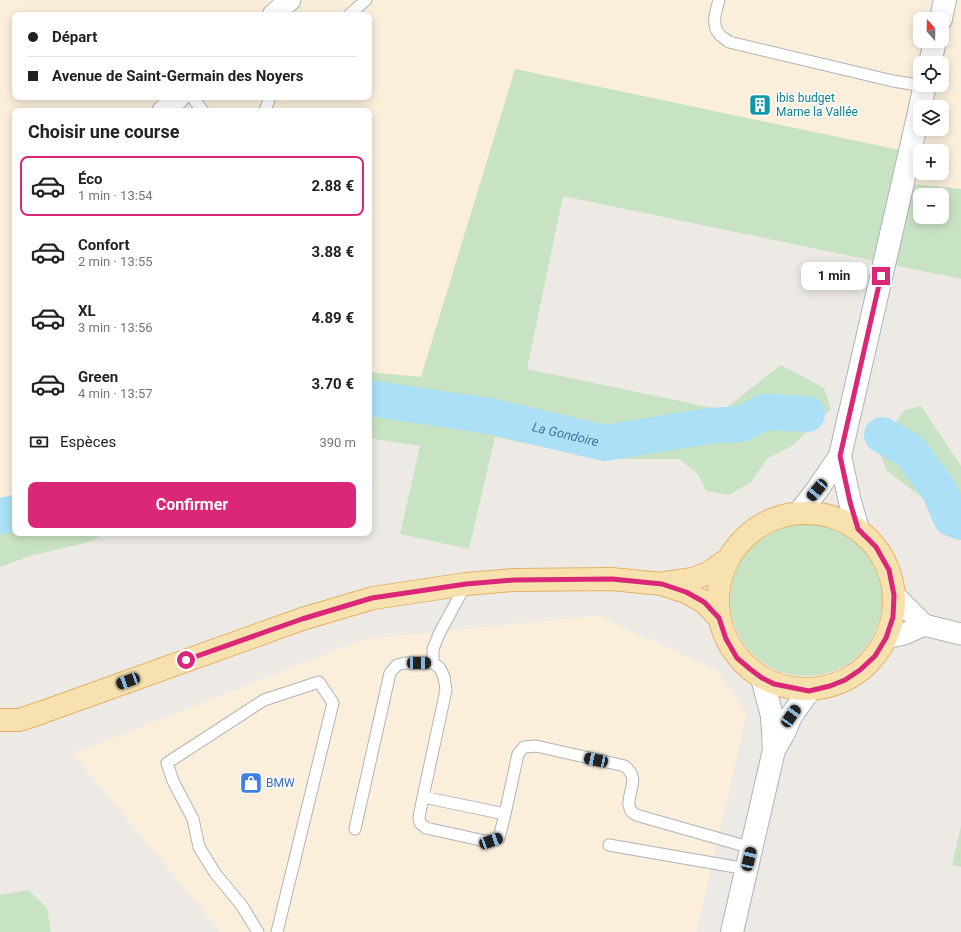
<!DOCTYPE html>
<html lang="fr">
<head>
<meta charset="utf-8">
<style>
  :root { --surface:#fff; --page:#f6f6f6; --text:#222; --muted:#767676; --line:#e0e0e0; --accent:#db2777 }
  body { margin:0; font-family:Roboto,sans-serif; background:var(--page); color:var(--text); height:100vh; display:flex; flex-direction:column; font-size:15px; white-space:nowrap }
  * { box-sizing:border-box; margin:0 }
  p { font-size:13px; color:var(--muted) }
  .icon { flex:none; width:22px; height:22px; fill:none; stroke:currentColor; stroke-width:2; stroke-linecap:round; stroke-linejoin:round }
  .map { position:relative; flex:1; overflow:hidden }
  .sheet { position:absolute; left:12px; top:108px; width:360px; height:428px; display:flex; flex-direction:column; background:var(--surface); border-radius:8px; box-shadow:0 2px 10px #0003 }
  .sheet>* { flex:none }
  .banner { position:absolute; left:12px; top:12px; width:360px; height:88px; border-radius:8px; box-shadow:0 2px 10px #0003; display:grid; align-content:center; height:88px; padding:0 16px; background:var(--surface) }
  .needle { width:26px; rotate:340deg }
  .buttons { position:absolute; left:913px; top:12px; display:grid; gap:8px }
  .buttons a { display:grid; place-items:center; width:36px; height:36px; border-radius:8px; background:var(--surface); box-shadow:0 2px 10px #0003; font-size:20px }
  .end { position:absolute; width:18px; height:18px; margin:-9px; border:5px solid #db2777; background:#fff; box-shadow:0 0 0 2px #fff }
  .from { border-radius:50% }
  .bubble { position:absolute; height:28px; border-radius:8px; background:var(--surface); box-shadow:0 2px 10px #0003; font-size:13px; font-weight:700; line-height:28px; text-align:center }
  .car { position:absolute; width:12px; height:24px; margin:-12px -6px; border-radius:5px; box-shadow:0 0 3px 1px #0007; background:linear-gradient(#222 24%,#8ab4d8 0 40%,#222 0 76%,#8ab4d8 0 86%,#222 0) }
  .banner b { display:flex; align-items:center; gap:14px; height:38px; font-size:15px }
  .banner b+b { border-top:1px solid var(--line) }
  .banner i { width:10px; height:10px; background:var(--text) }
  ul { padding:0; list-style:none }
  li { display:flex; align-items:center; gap:12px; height:60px; margin:0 8px 6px; padding:0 8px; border:2px solid transparent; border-radius:8px }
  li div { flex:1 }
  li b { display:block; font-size:15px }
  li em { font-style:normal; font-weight:700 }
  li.on { border-color:var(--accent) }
  li>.icon { width:36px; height:36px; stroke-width:1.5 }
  h2 { padding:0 16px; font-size:18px; line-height:48px }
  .pay { display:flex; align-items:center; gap:10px; height:44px; padding:0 16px; font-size:15px }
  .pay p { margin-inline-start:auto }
  .cta { display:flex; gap:8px; margin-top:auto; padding:8px 16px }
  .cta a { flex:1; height:46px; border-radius:8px; background:var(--accent); color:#fff; font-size:16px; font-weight:700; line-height:46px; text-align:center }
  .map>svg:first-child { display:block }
  .commercial { fill:#fbefdc; fill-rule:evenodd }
  .green { fill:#c8e3c3; fill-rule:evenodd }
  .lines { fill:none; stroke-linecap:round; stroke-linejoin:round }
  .river { stroke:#abe0f7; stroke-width:36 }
  .lane-casing { stroke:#b0b3b6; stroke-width:13 }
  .street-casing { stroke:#b0b3b6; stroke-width:23 }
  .secondary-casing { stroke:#afb3b6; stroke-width:24 }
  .primary-casing { stroke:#e4b067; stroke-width:24 }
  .lane { stroke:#fff; stroke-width:11 }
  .street { stroke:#fff; stroke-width:21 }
  .secondary { stroke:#fff; stroke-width:22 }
  .primary { stroke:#f7e2af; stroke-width:22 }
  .route { stroke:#db2777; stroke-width:5 }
  .labels { text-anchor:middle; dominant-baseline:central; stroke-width:3; stroke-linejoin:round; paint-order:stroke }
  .culture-label { font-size:12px; fill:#0d838f; stroke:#fff; text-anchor:start }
  .shop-label { font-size:12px; fill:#366cbe; stroke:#fff; text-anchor:start }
  .water-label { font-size:13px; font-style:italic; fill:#437797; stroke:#fff }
</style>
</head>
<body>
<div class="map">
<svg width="961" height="932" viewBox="0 0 961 932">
  <rect width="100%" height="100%" fill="#edeae5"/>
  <!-- commercial -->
  <path class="commercial" d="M 0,0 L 961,0 L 961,189 L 893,182 L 515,69 L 421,377 L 369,372 L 369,111 L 15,111 L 15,506 L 0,513 ZM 15,15 L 369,15 L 369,97 L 15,97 ZM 920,19 L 942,19 L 942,41 L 920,41 ZM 920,63 L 942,63 L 942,85 L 920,85 ZM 920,107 L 942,107 L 942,129 L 920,129 ZM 920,151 L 942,151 L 942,173 L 920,173 Z
    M 598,616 L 716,670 L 747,713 L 696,932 L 221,932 L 73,754 L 364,639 Z"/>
  <!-- green -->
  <path class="green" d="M 515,69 L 900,150 L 893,182 L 961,189 L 961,279 L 563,196 L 527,369 L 723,410 L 781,365 L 824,388 L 831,409 L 792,446 L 768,458 L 751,482 L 729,495 L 706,491 L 698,474 L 679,459 L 602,459 L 495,437 L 469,549 L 400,534 L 420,446 L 369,438 L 369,372 L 421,377 ZM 920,195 L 942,195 L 942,217 L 920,217 Z
    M 921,406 L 961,466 L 961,527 L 887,471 L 877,445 L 905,410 Z
    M 15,506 L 15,533 L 102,533 L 93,541 L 30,556 L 0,567 L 0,513 Z
    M730 600a76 76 0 1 1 152 0a76 76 0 1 1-152 0Z
    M 961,826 L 961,867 L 952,865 Z
    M 28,890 L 47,908 L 51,932 L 0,932 L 0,895 Z"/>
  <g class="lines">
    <!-- river -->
    <g class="river">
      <path id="s1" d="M 369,398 L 489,416 L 605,443 L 708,426 L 741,424 L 764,412 L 807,414"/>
      <path d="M 882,435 L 910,451 L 939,490 L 951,518 L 961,522"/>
      <path d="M 0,516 L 15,513"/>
    </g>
    <!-- lane casing -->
    <g class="lane-casing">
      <path id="lane" d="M 719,0 C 716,11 711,24 719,34 C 721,37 726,39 729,42 L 893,81 L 925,86
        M 349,15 L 366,0
        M 192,97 L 203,111
        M 265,111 L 270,97
        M 433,663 L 433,649 L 439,634 L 466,584
        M 423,797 L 419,817 L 420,823 L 426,828 L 485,841 L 491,841 L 499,838 L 505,814
        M 355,829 L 390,673 L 397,665 L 405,663 L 433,663 L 440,668 L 444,677 L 446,690 L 423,797 L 505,814 L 518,754 L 524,747 L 536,746 L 625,766 C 639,779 630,786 629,802 C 628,805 630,808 631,811 L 636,815 L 752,848
        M 609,845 L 747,869
        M 258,932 L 242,906 L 215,873 L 199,847 L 193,819 L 173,781 L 167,763 L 264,700 L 319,682 L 333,703 L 277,932"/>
    </g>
    <!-- street casing -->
    <g class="street-casing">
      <path id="street" d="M 273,15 L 290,0
        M 163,111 L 179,97
        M 894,595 L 924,625 L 961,634
        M 886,638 L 904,634 L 924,625"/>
    </g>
    <!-- secondary casing -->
    <g class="secondary-casing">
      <path id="secondary" d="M 941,19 L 945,0
        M 930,63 L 935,41
        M 920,107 L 925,85
        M 840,456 L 850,502 L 858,529
        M 799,513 L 817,490 L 840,456 L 920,108
        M 762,678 L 772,716 L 774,750
        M 732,932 L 774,750 L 784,733 L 791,716 L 809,691"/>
    </g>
    <!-- primary casing -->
    <g class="primary-casing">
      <path id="primary" d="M718 601a88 88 0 1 1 176 0a88 88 0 1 1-176 0Z
        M 665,583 L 693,579 L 710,572 L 727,560
        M 0,720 L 19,720 L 43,712 L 302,619 L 373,598 L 466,584 L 514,580 L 611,579 L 662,584 L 686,592 L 704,602 L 719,618"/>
    </g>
    <!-- lane -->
    <use href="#lane" class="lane"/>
    <!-- street -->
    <use href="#street" class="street"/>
    <!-- secondary -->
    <use href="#secondary" class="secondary"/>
    <!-- primary -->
    <use href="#primary" class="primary"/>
  </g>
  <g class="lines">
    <!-- route -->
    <path class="route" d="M 186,660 L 302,619 L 372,598 L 466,584 L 514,580 L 612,579 L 662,584 L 686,592 L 704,602 L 719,618 L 726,639 L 737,658 L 750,669 L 762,678 L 774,684 L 809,691 L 830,686 L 845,680 L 860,670 L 875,656 L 886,638 L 893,617 L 894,595 L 889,570 L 876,547 L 858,529 L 850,502 L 840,456 L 881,276"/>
  </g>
  <!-- icons -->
  <defs>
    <g id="building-square" transform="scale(1.15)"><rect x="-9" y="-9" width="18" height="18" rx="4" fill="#0f9aa8" stroke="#fff"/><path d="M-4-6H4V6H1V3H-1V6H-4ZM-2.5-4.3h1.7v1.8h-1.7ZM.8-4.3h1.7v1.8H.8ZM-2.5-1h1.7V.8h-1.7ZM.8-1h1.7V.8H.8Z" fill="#fff"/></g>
    <g id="shop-square" transform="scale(1.15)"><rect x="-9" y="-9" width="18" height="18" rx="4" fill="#3f7fe0" stroke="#fff"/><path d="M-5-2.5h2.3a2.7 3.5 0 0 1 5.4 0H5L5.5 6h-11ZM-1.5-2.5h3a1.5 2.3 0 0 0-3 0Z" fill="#fff"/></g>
  </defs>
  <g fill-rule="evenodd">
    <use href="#building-square" x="760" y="105"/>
    <use href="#shop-square" x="251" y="783"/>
  </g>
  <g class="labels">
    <!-- culture labels -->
    <g class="culture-label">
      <text x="776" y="98">ibis budget<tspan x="776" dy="14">Marne la Vallée</tspan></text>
    </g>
    <!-- shop labels -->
    <g class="shop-label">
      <text x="266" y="783">BMW</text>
    </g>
    <!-- water labels -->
    <g class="water-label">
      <text stroke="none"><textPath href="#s1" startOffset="200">La Gondoire</textPath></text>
    </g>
  </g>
</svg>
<div class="buttons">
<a><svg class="needle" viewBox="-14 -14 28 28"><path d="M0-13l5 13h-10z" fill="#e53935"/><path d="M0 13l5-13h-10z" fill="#767676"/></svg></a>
<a><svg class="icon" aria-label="locate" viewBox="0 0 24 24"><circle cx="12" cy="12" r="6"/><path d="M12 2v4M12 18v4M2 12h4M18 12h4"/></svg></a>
<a><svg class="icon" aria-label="layers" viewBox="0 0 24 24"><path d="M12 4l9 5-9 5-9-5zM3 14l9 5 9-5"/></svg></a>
<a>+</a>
<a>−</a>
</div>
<i class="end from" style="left:186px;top:660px"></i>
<i class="end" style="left:881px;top:276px"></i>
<div class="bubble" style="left:801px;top:262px;width:66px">1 min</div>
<i class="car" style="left:817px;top:490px;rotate:220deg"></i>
<i class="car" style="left:419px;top:663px;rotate:90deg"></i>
<i class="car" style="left:128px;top:681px;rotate:250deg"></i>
<i class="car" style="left:791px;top:716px;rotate:35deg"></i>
<i class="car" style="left:596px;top:760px;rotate:282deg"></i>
<i class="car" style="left:491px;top:841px;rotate:70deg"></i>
<i class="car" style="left:749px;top:859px;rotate:13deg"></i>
<div class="banner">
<b><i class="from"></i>Départ</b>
<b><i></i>Avenue de Saint-Germain des Noyers</b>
</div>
<section class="sheet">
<h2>Choisir une course</h2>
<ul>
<li class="on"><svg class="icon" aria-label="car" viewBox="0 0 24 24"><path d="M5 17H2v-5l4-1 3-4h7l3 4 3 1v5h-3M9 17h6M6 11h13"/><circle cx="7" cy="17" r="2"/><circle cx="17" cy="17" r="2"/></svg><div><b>Éco</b><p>1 min · 13:54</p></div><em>2.88 €</em></li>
<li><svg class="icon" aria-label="car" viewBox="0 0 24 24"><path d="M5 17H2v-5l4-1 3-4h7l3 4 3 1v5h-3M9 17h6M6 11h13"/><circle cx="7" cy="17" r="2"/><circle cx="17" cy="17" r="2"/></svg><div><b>Confort</b><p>2 min · 13:55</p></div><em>3.88 €</em></li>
<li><svg class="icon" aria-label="car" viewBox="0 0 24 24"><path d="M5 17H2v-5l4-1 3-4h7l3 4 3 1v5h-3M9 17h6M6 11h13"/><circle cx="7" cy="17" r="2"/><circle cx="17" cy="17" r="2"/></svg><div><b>XL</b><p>3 min · 13:56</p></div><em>4.89 €</em></li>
<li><svg class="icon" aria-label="car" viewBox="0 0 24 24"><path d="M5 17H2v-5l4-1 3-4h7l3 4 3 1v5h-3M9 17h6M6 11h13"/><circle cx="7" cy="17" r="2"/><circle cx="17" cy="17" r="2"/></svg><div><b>Green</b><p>4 min · 13:57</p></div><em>3.70 €</em></li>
</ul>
<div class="pay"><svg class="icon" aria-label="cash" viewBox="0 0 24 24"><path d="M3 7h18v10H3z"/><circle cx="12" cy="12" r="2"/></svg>Espèces<p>390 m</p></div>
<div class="cta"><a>Confirmer</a></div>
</section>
</div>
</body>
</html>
